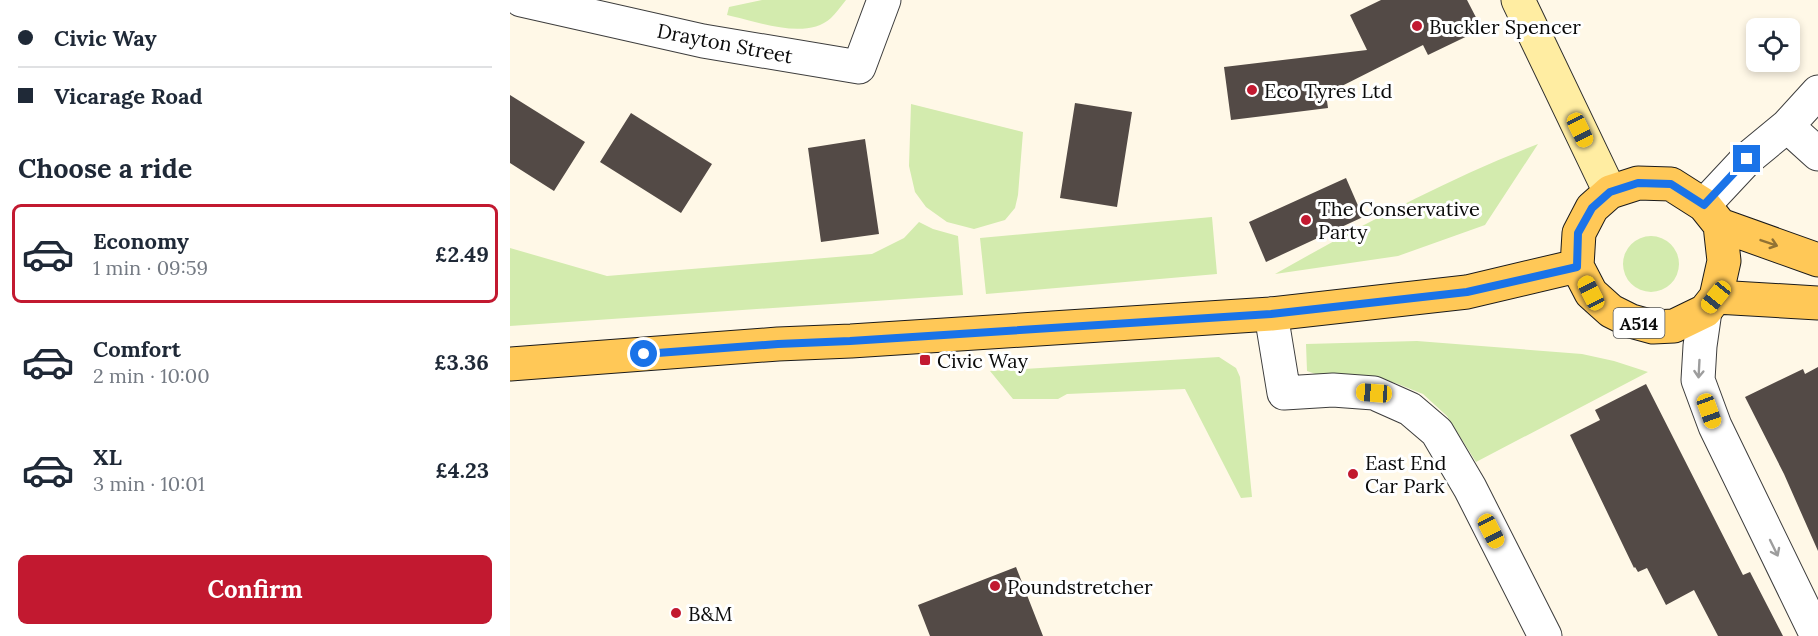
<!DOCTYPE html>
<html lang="en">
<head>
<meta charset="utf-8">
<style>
  :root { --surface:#fff; --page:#f2f2f3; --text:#1f2937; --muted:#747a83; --line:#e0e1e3; --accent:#c21930 }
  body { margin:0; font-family:Lora,serif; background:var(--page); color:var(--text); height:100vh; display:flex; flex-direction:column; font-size:22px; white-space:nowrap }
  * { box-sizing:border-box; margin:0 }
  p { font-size:20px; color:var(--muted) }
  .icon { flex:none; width:33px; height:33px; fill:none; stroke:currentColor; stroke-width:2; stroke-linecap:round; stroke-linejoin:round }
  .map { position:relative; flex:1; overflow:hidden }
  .drawer { display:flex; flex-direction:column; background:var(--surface); width:510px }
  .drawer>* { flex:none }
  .guide { display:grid; align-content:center; height:132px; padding:0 18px; background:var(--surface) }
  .controls { position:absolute; left:1236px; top:18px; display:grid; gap:12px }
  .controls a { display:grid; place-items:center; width:54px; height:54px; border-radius:9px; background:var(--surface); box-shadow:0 3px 9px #0003; font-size:30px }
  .end { position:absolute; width:27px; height:27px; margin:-14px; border:8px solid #1a73e8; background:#fff; box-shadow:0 0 0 3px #fff }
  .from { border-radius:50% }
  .car { position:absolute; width:18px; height:36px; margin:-18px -9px; border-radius:8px; box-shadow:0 0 4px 2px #0007; background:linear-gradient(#f5c518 24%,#345 0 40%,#f5c518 0 76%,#345 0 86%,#f5c518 0) }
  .guide b { display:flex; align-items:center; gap:21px; height:57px; font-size:22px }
  .guide b+b { border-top:2px solid var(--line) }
  .guide i { width:15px; height:15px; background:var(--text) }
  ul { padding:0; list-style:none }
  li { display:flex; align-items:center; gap:18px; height:99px; margin:0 12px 9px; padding:0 6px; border:3px solid transparent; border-radius:9px }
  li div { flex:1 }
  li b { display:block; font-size:22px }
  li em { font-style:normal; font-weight:700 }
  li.selected { border-color:var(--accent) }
  li>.icon { width:54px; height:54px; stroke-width:1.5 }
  h2 { padding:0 18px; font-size:27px; line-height:72px }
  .button { display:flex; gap:12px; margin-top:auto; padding:12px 18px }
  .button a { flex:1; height:69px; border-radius:9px; background:var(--accent); color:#fff; font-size:24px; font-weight:700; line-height:69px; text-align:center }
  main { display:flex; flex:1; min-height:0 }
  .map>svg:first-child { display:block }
  .green { fill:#d3ebae }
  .building { fill:#534a46 }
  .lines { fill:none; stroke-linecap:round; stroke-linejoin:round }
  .minor-casing { stroke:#3d3d3d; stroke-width:35 }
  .secondary-casing { stroke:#2c2c2c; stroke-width:35 }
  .primary-casing { stroke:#1b1b1b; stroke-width:35 }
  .minor { stroke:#fff; stroke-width:33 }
  .secondary { stroke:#ffeda2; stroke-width:33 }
  .primary { stroke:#ffc857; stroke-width:33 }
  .oneway { stroke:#917234 }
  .oneway2 { stroke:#9d9d9d }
  .route { stroke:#1a73e8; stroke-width:8 }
  .poi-dot { fill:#c21930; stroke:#fff; stroke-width:2 }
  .labels { text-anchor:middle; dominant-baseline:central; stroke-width:6; stroke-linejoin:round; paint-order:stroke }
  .shield { fill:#fff; stroke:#545454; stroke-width:1.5 }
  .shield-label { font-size:18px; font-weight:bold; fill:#0a0a0a }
  .poi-label { font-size:20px; fill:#0a0a0a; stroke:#fff; text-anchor:start }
  .street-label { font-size:20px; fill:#0a0a0a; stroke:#fff }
</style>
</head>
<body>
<main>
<section class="drawer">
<div class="guide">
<b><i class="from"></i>Civic Way</b>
<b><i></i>Vicarage Road</b>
</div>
<h2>Choose a ride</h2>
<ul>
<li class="selected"><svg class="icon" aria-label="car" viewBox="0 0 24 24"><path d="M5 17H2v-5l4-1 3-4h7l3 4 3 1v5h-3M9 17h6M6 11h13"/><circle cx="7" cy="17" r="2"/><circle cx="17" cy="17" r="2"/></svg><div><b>Economy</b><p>1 min · 09:59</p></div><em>£2.49</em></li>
<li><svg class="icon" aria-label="car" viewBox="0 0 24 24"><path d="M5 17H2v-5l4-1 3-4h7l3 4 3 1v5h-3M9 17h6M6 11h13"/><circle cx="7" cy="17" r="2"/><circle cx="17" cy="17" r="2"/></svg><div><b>Comfort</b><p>2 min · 10:00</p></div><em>£3.36</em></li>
<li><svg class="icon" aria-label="car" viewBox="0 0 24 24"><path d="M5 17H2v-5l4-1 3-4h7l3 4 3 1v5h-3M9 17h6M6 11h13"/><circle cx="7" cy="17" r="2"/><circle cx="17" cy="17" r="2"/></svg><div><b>XL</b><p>3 min · 10:01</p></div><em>£4.23</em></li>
</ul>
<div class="button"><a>Confirm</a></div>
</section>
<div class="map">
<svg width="1308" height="636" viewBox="0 0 1308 636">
  <rect width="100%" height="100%" fill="#fff8e7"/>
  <!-- green -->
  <path class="green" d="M 252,0 L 336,0 C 331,6 326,13 321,18 C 296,41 246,21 217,15 L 219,7 Z
    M 401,104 L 513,132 L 508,195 L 505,208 L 495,220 L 464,229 L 437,222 L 416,207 L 405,192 L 399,166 Z
    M 1028,144 L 975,225 L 888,256 L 765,274 C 850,226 937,179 1028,144 Z
    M 702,217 L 707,274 L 476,294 L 470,238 Z
    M 409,222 L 423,229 L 448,236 L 453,295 L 0,326 L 0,248 L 97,276 L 362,254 L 394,238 Z
    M1113 264a28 28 0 1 1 56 0a28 28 0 1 1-56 0Z
    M 907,341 L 1072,354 L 1104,361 L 1138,372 L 966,462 L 937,416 L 913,394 L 888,384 L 865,377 L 841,375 L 814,377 L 797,371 L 796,344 Z
    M 709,357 L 726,368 L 730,377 L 742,497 L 731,498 L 675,389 L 557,394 L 548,399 L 503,399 L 480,371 Z"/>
  <!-- building -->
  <path class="building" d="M 871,0 L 957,0 L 972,29 L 918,55 L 913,45 L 816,94 L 818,108 L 721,120 L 714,67 L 857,50 L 840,15 Z
    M 0,95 L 75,142 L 44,191 L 0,163 Z
    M 565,103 L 622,112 L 607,207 L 550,198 Z
    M 121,113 L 202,164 L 171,213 L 90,162 Z
    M 355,139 L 369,234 L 311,242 L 298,148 Z
    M 836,178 L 853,217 L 756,262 L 739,222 Z
    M 1308,367 L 1308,551 L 1274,474 L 1235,397 L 1293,369 L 1295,374 Z
    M 1136,384 L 1233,575 L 1240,572 L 1273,636 L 1208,636 L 1184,590 L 1156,605 L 1137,568 L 1128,572 L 1125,567 L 1124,568 L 1060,435 L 1090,420 L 1085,410 Z
    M 506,567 L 533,636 L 420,636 L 408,605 Z"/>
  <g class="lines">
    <!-- minor casing -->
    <g class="minor-casing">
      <path id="minor" d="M 11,0 L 193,41 L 349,67 L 374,0
        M 1277,126 L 1308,154
        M 1194,205 L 1237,159 L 1277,126 L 1308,92
        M 1195,311 L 1190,346 L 1188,380 L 1205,426 L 1307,636
        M 761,314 L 774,393 L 823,390 L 864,393 L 900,409 L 927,432 L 960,488 L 1035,636"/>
    </g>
    <!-- secondary casing -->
    <g class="secondary-casing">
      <path id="secondary" d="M 1008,0 L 1100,192"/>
    </g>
    <!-- primary casing -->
    <g class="primary-casing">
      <path id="primary" d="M 1128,183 L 1161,184 L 1194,205 L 1210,225 L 1214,261 L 1206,297 L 1195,311 L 1164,326 L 1143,327 L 1121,321 L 1101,311 L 1081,293 L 1067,266 L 1069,233 L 1082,208 L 1100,192 Z
        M 1210,225 L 1308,260
        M 1206,297 L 1308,303
        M 0,364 L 268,344 L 341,341 L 761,314 L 957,292 L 1067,266"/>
    </g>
    <!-- minor -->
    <use href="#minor" class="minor"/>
    <!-- secondary -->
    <use href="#secondary" class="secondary"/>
    <!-- primary -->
    <use href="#primary" class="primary"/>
  </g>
  <!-- one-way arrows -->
  <defs><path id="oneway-shaft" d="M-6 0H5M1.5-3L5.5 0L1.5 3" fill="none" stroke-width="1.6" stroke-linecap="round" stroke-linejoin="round" transform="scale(1.5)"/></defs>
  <use class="oneway" href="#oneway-shaft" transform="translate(1259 243) rotate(19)"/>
  <g class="oneway2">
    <use href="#oneway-shaft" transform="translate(1189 369) rotate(93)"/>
    <use href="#oneway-shaft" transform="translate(1264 548) rotate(64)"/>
  </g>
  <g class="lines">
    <!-- route -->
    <path class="route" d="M 134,354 L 268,344 L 340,341 L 761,314 L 957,292 L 1067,267 L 1068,233 L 1082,208 L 1100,192 L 1128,183 L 1161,184 L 1194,205 L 1237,159"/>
  </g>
  <!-- markers -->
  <g class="poi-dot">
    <circle cx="907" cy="26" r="6"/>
    <circle cx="742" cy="90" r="6"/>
    <circle cx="796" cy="220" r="6"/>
    <rect x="409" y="354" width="12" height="12" rx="3"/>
    <circle cx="843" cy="474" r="6"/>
    <circle cx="485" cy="586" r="6"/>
    <circle cx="166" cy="613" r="6"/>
  </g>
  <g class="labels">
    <!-- shield labels -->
    <rect class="shield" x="1103.5" y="308" width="51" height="30" rx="4.5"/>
    <g class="shield-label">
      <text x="1129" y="323">A514</text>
    </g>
    <!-- poi labels -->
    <g class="poi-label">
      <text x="919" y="26">Buckler Spencer</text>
      <text x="754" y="90">Eco Tyres Ltd</text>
      <text x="808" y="208">The Conservative<tspan x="808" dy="23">Party</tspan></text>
      <text x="427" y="360">Civic Way</text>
      <text x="855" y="462">East End<tspan x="855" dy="23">Car Park</tspan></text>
      <text x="497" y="586">Poundstretcher</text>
      <text x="178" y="613">B&amp;M</text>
    </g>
    <!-- street labels -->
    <g class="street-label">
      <text transform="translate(215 43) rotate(11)">Drayton Street</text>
    </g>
  </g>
</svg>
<div class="controls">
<a><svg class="icon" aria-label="locate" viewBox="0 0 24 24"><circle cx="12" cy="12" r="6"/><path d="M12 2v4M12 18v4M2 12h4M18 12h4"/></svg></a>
</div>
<i class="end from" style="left:134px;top:354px"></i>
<i class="end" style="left:1237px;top:159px"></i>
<i class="car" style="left:1070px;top:130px;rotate:154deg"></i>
<i class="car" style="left:1081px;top:293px;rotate:333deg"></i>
<i class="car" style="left:1206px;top:297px;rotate:219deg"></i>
<i class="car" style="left:864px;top:393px;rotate:274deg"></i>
<i class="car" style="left:1199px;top:411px;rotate:160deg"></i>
<i class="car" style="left:981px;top:531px;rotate:153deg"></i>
</div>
</main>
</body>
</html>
